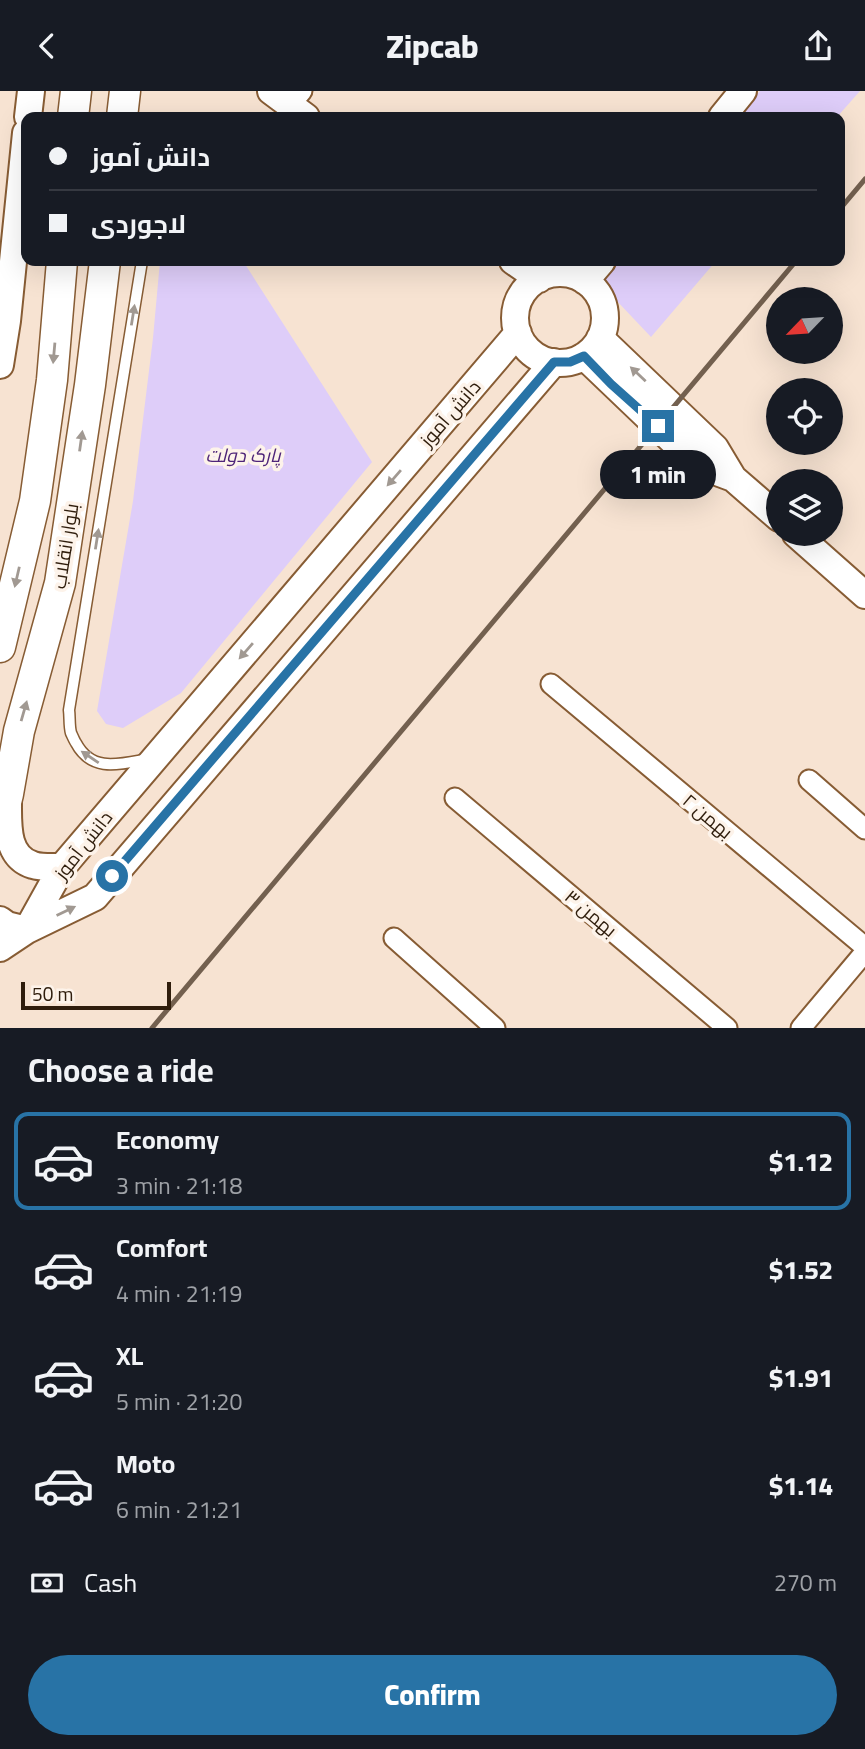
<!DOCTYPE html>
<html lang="en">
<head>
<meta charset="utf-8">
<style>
  :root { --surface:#171b24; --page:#242831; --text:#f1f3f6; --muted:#9ea1a6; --line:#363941; --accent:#2873a6 }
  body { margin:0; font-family:Georgia,Cairo,serif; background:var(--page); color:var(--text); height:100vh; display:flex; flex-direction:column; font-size:26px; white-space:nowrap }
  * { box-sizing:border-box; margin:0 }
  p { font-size:23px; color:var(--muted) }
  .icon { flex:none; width:38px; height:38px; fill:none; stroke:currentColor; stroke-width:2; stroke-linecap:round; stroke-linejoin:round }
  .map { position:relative; height:937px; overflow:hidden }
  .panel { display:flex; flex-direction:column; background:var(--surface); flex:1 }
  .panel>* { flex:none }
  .banner { position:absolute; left:21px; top:21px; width:824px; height:154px; border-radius:14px; box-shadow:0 7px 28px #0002; display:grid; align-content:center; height:154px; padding:0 28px; background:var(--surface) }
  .needle { width:46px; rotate:245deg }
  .fabs { position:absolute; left:766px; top:196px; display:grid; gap:14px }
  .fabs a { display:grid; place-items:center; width:77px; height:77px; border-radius:50%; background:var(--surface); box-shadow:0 7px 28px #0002; font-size:35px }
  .scale { position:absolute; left:21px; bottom:18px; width:150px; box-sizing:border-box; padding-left:7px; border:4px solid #2f1d0c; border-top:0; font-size:19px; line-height:24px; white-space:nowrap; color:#2f1d0c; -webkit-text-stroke:5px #fdf3ea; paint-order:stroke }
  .end { position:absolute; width:32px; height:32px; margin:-16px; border:9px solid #2873a6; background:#fff; box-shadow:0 0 0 4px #fff }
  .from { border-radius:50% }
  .bubble { position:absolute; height:49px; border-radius:24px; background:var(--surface); box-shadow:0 7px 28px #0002; font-size:23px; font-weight:800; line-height:49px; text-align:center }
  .banner b { display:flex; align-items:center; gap:24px; height:66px; font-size:26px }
  .banner b+b { border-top:2px solid var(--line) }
  .banner i { width:18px; height:18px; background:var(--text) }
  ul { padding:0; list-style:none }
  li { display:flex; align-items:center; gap:21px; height:98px; margin:0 14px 10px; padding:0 14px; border:4px solid transparent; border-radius:14px }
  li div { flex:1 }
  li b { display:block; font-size:26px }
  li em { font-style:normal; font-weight:800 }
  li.active { border-color:var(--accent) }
  li>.icon { width:63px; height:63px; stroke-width:1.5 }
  h2 { padding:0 28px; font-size:32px; line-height:84px }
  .pay { display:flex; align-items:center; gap:18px; height:77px; padding:0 28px; font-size:26px }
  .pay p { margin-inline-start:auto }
  .primary-button { display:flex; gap:14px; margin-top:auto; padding:14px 28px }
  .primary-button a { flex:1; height:80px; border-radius:42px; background:var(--accent); color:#fff; font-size:28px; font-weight:800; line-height:80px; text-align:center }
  header { display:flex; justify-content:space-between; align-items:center; height:91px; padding:0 28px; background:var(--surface); font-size:32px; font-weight:800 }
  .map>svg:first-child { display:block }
  .green { fill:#decdf9 }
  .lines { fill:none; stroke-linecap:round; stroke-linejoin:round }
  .lane-casing { stroke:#875c34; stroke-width:13 }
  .street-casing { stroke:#875c34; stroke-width:23 }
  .secondary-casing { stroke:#875c34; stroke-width:30 }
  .primary-casing { stroke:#875c34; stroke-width:33 }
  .lane { stroke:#fff; stroke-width:10 }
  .street { stroke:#fff; stroke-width:19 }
  .secondary { stroke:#fff; stroke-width:26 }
  .primary { stroke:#fff; stroke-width:30 }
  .rail { stroke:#73604f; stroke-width:5 }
  .oneway { fill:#a19992 }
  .route { stroke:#2873a6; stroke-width:9 }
  .labels { text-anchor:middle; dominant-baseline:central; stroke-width:7; stroke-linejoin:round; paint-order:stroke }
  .street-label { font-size:19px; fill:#2f1d0c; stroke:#fdf3ea }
  .park-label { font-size:19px; font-style:italic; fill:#4e2479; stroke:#fdf3ea }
</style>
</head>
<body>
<header><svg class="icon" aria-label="back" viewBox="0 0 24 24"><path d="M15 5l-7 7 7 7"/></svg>Zipcab<svg class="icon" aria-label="share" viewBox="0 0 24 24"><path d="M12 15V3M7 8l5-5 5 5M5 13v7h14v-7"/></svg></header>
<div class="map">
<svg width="865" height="937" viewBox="0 0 865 937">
  <rect width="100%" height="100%" fill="#f7e3d2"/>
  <!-- green -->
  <path class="green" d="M 760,0 L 860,0 L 837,26 L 737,26 Z
    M 160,170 L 243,170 L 372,371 L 181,602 L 123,637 L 106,633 L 97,620 L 133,410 L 153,247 Z
    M 614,170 L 716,170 L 651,246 L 597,189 Z"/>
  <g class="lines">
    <!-- lane casing -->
    <g class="lane-casing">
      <path id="lane" d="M 142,170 L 69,619 C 70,626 69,635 71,642 C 72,644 75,651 76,652 C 92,682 120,673 148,668"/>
    </g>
    <!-- street casing -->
    <g class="street-casing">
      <path id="street" d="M 289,15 L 302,0
        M 551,593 L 865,856
        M 809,689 L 865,738
        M 455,707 L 727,937
        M 394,847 L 495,937
        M 801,937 L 865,861"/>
    </g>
    <!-- secondary casing -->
    <g class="secondary-casing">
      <path id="secondary" d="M 271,0 L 306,26
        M 28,26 L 31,0
        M 722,26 L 743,0
        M 513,170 L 539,188
        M515 227a45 45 0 1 1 90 0a45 45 0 1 1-90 0Z
        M 585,190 L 602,170
        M 518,242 L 62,776 L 27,839 L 95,806 L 554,271
        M 600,247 L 715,357 L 733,387 L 779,427
        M 584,265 L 698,374 L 733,387
        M 0,274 L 7,230 L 26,42
        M 796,443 L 865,504
        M 8,711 C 8,734 6,766 33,774 C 42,777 53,776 62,776
        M 0,829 L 7,834 L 27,839
        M 0,857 L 27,839"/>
    </g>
    <!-- primary casing -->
    <g class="primary-casing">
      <path id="primary" d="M 73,26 L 76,0
        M 122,26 L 125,0
        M 0,556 L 35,410 L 52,289 L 62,170
        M 0,735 L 8,703 L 19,640 L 60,492 L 90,294 L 105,170"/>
    </g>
    <!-- lane -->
    <use href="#lane" class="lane"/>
    <!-- street -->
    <use href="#street" class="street"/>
    <!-- secondary -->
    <use href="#secondary" class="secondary"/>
    <!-- primary -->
    <use href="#primary" class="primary"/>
    <!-- rail -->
    <path class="rail" d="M 840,118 L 865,88
      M 152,937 L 796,170"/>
  </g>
  <!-- one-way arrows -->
  <defs><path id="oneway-solid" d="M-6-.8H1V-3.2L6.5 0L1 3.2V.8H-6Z" transform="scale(1.75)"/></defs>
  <g class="oneway">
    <use href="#oneway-solid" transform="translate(133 224) rotate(-81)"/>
    <use href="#oneway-solid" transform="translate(54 262) rotate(95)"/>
    <use href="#oneway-solid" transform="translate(638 283) rotate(-137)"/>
    <use href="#oneway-solid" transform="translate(81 350) rotate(-82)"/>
    <use href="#oneway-solid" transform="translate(394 387) rotate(131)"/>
    <use href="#oneway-solid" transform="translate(97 448) rotate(-81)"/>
    <use href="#oneway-solid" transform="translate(17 486) rotate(103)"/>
    <use href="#oneway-solid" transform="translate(246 560) rotate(131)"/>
    <use href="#oneway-solid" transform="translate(24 620) rotate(-74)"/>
    <use href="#oneway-solid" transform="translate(90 666) rotate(-146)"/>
    <use href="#oneway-solid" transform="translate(66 820) rotate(-26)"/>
  </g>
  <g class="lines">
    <!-- route -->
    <path class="route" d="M 112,785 L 554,271 L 570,271 L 584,265 L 611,293 L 658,335"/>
  </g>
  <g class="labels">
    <!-- street labels -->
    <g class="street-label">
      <text transform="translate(450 322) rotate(-49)">دانش آموز</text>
      <text transform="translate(65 455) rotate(-81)">بلوار انقلاب</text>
      <text transform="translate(708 725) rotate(40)">بهمن ۲</text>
      <text transform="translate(83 754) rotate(-52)">دانش آموز</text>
      <text transform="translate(591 822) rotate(40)">بهمن ۳</text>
    </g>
    <!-- park labels -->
    <g class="park-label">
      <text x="243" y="364">پارک دولت</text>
    </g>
  </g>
</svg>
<div class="fabs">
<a><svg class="needle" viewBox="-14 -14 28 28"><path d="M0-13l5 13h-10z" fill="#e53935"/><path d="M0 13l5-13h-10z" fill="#9ea1a6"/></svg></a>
<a><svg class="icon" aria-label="locate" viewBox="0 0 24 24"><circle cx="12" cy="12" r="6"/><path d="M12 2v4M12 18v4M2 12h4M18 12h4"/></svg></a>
<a><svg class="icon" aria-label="layers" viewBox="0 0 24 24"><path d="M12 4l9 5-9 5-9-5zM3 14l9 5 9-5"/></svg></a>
</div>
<div class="scale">50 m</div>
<i class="end from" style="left:112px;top:785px"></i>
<i class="end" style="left:658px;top:335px"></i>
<div class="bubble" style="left:600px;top:359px;width:116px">1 min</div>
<div class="banner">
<b><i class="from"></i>دانش آموز</b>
<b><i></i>لاجوردی</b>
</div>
</div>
<section class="panel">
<h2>Choose a ride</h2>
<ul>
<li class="active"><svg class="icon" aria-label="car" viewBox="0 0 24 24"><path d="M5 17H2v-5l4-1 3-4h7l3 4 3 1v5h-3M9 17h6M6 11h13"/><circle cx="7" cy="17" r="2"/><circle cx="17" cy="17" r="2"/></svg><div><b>Economy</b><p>3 min · 21:18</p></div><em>$1.12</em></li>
<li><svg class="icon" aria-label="car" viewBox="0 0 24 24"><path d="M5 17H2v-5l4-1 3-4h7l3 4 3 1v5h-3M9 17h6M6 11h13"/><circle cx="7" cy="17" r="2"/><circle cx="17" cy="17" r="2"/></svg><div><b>Comfort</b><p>4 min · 21:19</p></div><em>$1.52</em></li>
<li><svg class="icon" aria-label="car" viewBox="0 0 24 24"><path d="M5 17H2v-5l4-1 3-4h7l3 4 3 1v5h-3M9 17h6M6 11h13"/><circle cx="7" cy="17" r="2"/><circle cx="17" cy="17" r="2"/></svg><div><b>XL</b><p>5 min · 21:20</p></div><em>$1.91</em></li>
<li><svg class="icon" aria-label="car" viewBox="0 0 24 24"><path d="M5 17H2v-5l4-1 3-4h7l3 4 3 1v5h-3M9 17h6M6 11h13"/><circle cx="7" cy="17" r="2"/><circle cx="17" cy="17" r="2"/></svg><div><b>Moto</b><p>6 min · 21:21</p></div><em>$1.14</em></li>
</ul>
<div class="pay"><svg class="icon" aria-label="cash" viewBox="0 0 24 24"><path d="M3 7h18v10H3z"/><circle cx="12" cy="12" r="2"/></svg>Cash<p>270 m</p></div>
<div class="primary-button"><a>Confirm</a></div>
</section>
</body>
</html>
